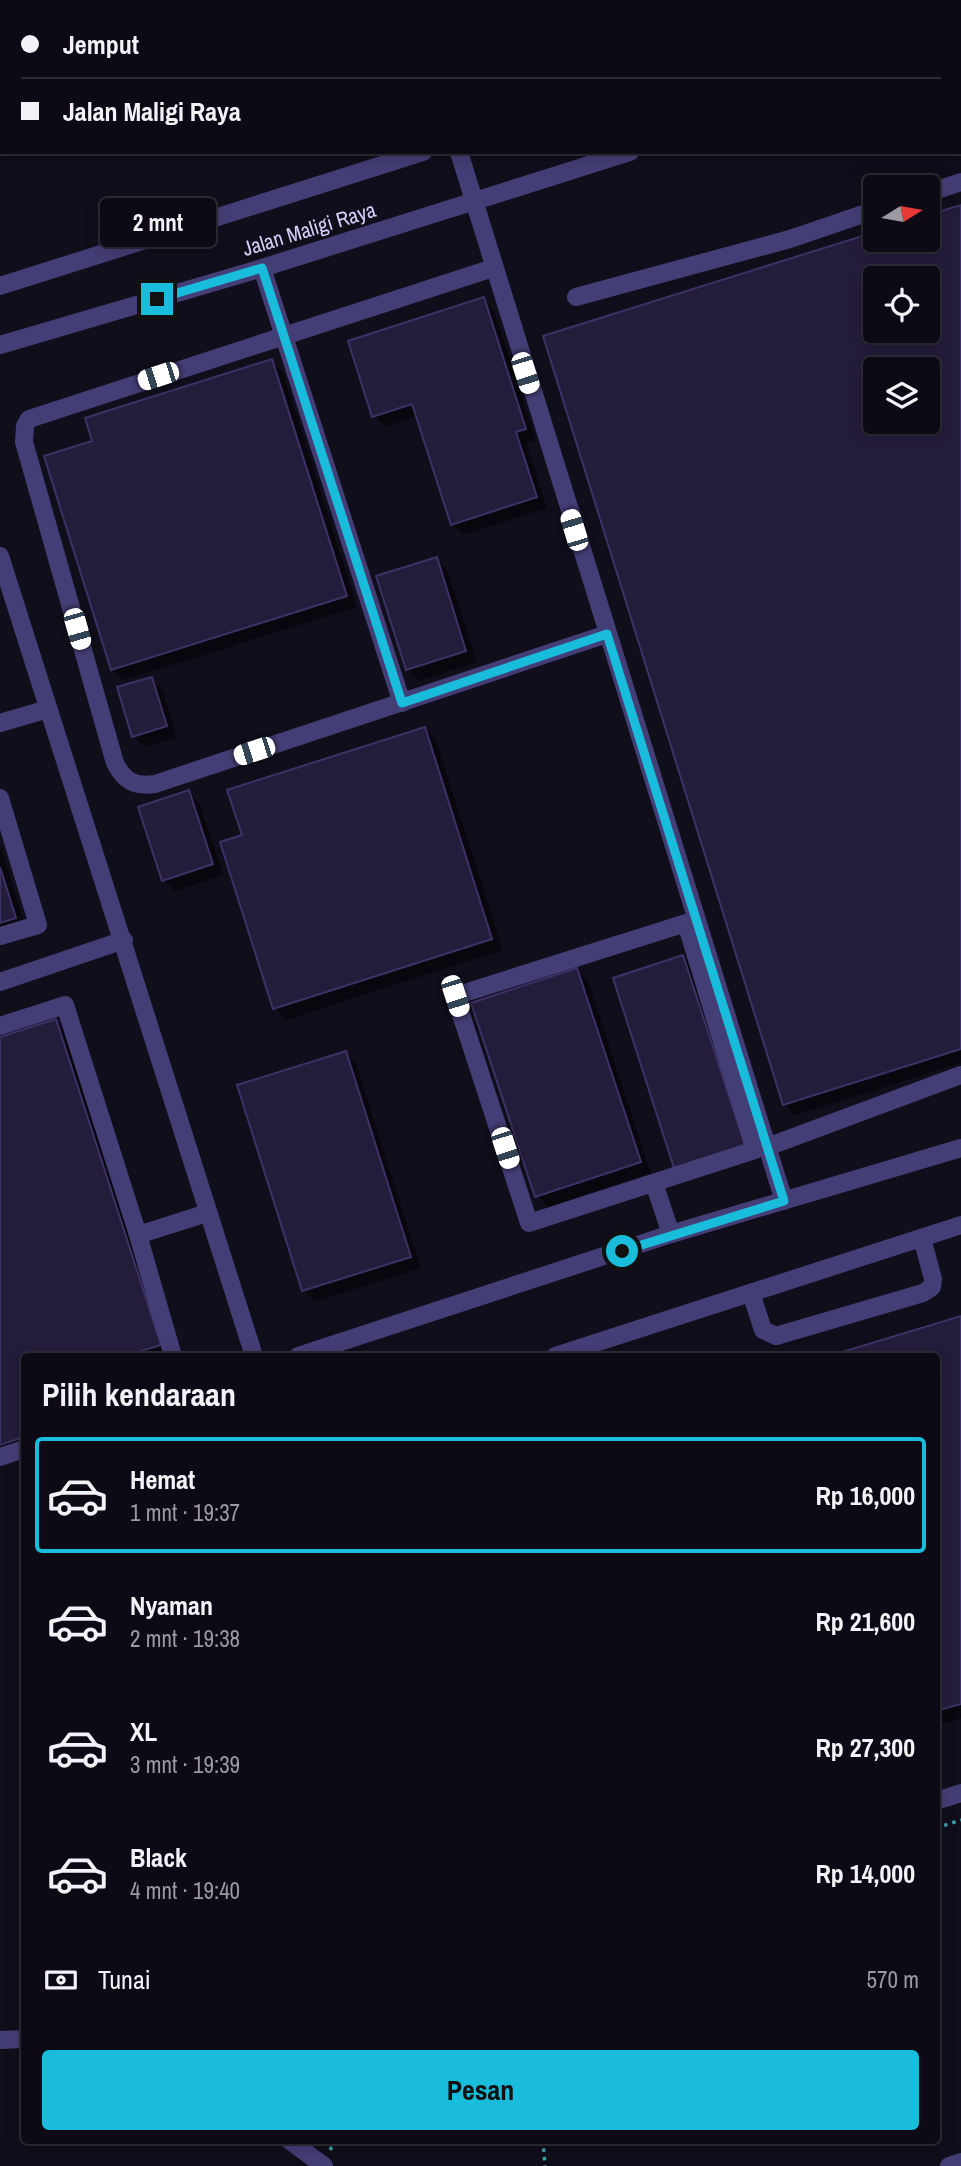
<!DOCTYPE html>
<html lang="id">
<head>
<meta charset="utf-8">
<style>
  :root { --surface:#0d0a15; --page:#16131e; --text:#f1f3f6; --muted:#9a9aa0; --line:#2d2b34; --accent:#19bcdb }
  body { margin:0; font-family:"Archivo Narrow",sans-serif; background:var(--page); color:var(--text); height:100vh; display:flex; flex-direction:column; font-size:26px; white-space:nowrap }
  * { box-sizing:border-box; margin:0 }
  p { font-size:23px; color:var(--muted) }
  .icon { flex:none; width:38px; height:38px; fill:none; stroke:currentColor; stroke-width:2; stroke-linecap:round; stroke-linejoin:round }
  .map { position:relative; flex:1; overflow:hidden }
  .details { position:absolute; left:21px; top:1353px; width:919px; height:791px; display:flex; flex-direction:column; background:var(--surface); border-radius:7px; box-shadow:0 4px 18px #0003,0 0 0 2px var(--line) }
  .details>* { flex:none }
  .guide { position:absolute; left:0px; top:0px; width:962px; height:154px; box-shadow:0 4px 18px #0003,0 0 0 2px var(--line); display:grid; align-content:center; height:154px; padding:0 21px; background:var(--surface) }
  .needle { width:46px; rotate:79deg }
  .controls { position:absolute; left:863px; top:175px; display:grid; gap:14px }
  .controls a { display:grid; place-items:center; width:77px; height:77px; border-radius:7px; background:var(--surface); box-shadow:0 4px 18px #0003,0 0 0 2px var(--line); font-size:35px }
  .end { position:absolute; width:32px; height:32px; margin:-16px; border:9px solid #19bcdb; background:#111; box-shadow:0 0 0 4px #111 }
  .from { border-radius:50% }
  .bubble { position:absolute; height:49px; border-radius:7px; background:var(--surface); box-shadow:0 4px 18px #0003,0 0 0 2px var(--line); font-size:23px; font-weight:700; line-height:49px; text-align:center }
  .car { position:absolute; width:21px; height:42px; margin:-21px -10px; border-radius:9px; box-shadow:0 0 5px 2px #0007; background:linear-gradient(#fff 24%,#345 0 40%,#fff 0 76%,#345 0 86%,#fff 0) }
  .guide b { display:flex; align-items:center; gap:24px; height:66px; font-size:26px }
  .guide b+b { border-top:2px solid var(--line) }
  .guide i { width:18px; height:18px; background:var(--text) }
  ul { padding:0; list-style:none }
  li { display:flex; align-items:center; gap:21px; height:116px; margin:0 14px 10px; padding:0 7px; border:4px solid transparent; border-radius:7px }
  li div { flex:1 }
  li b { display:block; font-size:26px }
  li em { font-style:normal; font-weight:700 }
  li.selected { border-color:var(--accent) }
  li>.icon { width:63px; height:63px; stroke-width:1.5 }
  h2 { padding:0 21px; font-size:32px; line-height:84px }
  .pay { display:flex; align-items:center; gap:18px; height:77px; padding:0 21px; font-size:26px }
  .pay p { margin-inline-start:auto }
  .primary-button { display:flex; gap:14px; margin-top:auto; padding:14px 21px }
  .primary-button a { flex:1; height:80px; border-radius:7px; background:var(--accent); color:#111; font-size:28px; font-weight:700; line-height:80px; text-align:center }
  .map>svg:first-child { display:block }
  .shadow { fill:#0007; fill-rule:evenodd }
  .building { fill:#241c3b; stroke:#3e3165; stroke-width:2; fill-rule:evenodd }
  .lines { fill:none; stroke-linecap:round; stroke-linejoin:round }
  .path { stroke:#3aa2a2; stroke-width:3.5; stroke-dasharray:3.5 5; stroke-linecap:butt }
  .minor { stroke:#443e76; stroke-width:18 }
  .route { stroke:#19bcdb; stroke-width:9 }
  .labels { text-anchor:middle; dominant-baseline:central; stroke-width:5; stroke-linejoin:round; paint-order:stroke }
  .street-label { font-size:21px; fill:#d6cff9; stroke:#110e1c }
</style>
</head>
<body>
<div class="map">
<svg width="961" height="2166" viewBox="0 0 961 2166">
  <rect width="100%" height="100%" fill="#110e1c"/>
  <!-- shadow -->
  <path class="shadow" d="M 636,0 L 665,0 L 659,2 Z
    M 961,207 L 961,1063 L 796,1115 L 784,1104 L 875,234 L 875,240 L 928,240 L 928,217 ZM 875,278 L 928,278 L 928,331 L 875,331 ZM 875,369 L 928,369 L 928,422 L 875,422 Z
    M 483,299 L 494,311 L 536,440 L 526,443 L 547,508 L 464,535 L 453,524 L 418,416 L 385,427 L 374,416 Z
    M 272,361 L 283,372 L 357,607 L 124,680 L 112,669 L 94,442 Z
    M 436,559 L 447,570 L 477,662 L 419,681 L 408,669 Z
    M 151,679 L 163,690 L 177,738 L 144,747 L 133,736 Z
    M 425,729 L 436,740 L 503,950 L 286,1020 L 275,1008 L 244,836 Z
    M 188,792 L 200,804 L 223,875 L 175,891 L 163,880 Z
    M 0,844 L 26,929 L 0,937 Z
    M 683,957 L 694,968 L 755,1157 L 687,1179 Z
    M 577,970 L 588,981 L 651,1173 L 548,1207 L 537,1196 Z
    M 56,1021 L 67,1032 L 171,1356 L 24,1356 L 24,1452 L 0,1451 L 0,1039 Z
    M 345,1053 L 356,1064 L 421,1268 L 315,1302 L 304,1290 Z
    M 961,1318 L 961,1718 L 936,1726 L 936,1356 L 835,1356 Z"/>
  <!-- building -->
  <path class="building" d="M 961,205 L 961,1049 L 783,1105 L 543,336 L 875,232 L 875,240 L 928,240 L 928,215 ZM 875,278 L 928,278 L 928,331 L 875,331 ZM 875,369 L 928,369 L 928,422 L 875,422 Z
    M 484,297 L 526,429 L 516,432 L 537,497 L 451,525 L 412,404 L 372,417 L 348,341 Z
    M 272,359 L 347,596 L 111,670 L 44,456 L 92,441 L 85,418 Z
    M 437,557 L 466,651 L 406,670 L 376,576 Z
    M 152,677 L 167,726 L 132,737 L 117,687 Z
    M 425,727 L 492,939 L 273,1009 L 220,842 L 242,835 L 227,790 Z
    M 189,790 L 213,864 L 162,881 L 138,807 Z
    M 0,867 L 16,918 L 0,923 Z
    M 683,955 L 745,1145 L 674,1168 L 613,978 Z
    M 577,968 L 641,1162 L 535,1197 L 471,1003 Z
    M 56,1019 L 161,1345 L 138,1352 L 136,1356 L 24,1356 L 24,1437 L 0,1445 L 0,1037 Z
    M 346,1051 L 411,1257 L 302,1291 L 237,1085 Z
    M 961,1316 L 961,1704 L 936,1711 L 936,1356 L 829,1356 Z"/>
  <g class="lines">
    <!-- path -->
    <path class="path" d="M 344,0 L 345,2
      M 234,2 L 240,0
      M 0,68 L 2,68
      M 936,1828 L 961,1820
      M 543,2140 L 545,2166
      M 330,2150 L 336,2140"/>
    <!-- minor -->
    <path class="minor" d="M 412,0 L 412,2
      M 607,0 L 608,2
      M 696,2 L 701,0
      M 870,2 L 876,0
      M 459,152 L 784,1201
      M 928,193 L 961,182
      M 262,268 L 402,703
      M 493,268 L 29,419 L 25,426 L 24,442 L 115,763 C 124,781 135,787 155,784 L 607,634
      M 0,286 L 423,152
      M 576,297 L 790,239 L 875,210
      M 0,345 L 262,268 L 630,152
      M 0,556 L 254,1356
      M 0,723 L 48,709
      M 0,798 L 38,925 L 0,936
      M 686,923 L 755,1150 L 529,1223 L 455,996 Z
      M 0,982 L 124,940
      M 0,1026 L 65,1005 L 138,1235 L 207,1213
      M 767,1147 L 961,1075
      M 654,1183 L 671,1234
      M 138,1235 L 173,1356
      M 751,1293 L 763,1330 L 776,1336 L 923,1293 L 932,1287 L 933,1279 L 922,1238
      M 298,1356 L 671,1234 L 961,1148
      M 555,1356 L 961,1225
      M 0,1457 L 24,1449
      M 936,1801 L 961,1793
      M 0,2040 L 24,2039
      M 289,2140 L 324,2166
      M 949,2166 L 961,2162"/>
  </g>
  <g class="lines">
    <!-- route -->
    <path class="route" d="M 157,299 L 262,268 L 402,703 L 607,634 L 784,1201 L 622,1251"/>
  </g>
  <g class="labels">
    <!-- street labels -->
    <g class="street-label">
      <text transform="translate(309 229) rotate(-17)">Jalan Maligi Raya</text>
    </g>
  </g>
</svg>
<div class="controls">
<a><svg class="needle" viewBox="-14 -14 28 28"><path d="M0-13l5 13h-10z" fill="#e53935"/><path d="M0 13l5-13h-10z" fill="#9a9aa0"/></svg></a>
<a><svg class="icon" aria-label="locate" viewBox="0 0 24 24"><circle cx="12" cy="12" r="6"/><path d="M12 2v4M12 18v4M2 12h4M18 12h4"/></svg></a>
<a><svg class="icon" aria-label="layers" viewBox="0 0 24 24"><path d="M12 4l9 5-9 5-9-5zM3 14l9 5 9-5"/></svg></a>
</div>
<i class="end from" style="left:622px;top:1251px"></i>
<i class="end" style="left:157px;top:299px"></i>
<div class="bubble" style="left:100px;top:198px;width:116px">2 mnt</div>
<i class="car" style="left:525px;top:373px;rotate:162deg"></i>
<i class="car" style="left:158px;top:376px;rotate:252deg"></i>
<i class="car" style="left:574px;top:530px;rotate:343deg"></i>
<i class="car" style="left:77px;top:629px;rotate:164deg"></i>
<i class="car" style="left:254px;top:751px;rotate:252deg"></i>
<i class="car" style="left:455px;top:996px;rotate:162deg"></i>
<i class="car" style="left:505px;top:1148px;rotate:162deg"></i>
<div class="guide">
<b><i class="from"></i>Jemput</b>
<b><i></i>Jalan Maligi Raya</b>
</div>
<section class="details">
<h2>Pilih kendaraan</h2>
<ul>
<li class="selected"><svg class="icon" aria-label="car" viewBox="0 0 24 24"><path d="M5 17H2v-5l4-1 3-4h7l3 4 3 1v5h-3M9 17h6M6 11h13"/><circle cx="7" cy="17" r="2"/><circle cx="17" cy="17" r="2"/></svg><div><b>Hemat</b><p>1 mnt · 19:37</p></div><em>Rp 16,000</em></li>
<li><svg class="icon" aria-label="car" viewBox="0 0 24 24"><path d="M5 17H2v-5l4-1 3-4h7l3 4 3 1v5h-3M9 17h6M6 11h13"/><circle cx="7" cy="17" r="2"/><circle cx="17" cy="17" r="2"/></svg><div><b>Nyaman</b><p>2 mnt · 19:38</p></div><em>Rp 21,600</em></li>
<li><svg class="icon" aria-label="car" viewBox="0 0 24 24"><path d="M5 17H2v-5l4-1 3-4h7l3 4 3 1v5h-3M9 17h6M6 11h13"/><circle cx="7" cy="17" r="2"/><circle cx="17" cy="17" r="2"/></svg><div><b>XL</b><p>3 mnt · 19:39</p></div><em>Rp 27,300</em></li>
<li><svg class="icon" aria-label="car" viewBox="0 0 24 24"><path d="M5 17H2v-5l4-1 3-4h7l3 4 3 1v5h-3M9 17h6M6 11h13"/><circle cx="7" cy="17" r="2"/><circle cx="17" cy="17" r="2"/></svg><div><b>Black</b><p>4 mnt · 19:40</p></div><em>Rp 14,000</em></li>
</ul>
<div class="pay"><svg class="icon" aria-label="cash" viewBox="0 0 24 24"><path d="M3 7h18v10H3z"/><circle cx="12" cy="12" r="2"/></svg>Tunai<p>570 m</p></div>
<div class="primary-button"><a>Pesan</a></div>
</section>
</div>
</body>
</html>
